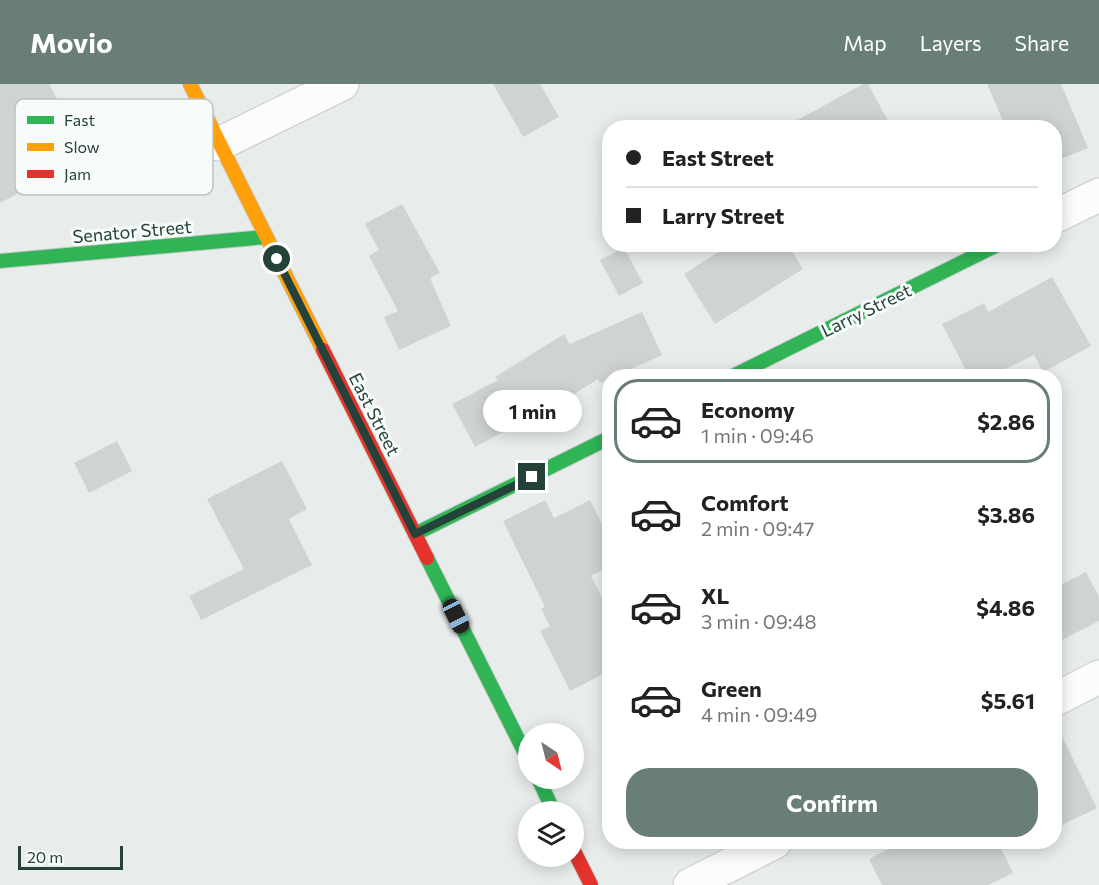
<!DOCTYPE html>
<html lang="en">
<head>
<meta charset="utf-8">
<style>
  :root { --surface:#fff; --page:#f6f6f6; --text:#222; --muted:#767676; --line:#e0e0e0; --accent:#697e78 }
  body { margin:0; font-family:Commissioner,sans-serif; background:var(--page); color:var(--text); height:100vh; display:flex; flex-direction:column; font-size:22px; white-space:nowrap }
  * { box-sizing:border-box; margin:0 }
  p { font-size:20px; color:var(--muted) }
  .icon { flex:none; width:33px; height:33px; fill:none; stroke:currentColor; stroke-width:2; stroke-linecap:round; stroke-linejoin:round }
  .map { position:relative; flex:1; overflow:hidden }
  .details { position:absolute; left:602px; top:285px; width:460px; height:480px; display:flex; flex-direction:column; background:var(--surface); border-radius:24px; box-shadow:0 3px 15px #0003 }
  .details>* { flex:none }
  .top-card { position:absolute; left:602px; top:36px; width:460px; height:132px; border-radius:24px; box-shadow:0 3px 15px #0003; display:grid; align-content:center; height:132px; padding:0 24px; background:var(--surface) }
  .needle { width:39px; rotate:145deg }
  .fabs { position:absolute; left:518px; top:639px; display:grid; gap:12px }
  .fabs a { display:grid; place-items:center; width:66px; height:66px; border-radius:50%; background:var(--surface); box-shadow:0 3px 15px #0003; font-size:30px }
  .scale { position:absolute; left:18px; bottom:15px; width:105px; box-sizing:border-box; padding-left:6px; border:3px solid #24423a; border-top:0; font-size:16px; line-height:21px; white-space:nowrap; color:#24423a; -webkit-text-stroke:4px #f7fbf9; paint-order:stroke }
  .end { position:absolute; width:27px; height:27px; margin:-14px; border:8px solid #24423a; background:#fff; box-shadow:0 0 0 3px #fff }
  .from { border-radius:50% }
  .bubble { position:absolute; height:42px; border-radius:21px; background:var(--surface); box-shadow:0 3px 15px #0003; font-size:20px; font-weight:700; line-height:42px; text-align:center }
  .car { position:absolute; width:18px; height:36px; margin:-18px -9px; border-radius:8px; box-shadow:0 0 4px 2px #0007; background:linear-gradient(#222 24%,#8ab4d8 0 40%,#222 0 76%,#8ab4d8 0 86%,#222 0) }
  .top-card b { display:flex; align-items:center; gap:21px; height:57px; font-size:22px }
  .top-card b+b { border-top:2px solid var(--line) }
  .top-card i { width:15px; height:15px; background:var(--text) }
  ul { padding:10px 0 0; list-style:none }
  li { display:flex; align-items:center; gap:18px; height:84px; margin:0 12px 9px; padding:0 12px; border:3px solid transparent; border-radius:24px }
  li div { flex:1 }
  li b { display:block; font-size:22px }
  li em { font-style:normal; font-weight:700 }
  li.current { border-color:var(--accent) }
  li>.icon { width:54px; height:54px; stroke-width:1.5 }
  .button { display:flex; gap:12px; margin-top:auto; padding:12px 24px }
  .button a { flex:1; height:69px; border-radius:24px; background:var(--accent); color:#fff; font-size:24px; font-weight:700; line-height:69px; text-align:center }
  header { display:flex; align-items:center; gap:36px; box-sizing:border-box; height:84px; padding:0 30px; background:var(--accent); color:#fff }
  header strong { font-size:28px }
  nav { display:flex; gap:33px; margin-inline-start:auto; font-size:21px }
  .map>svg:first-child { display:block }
  .building { fill:#cfd4d2 }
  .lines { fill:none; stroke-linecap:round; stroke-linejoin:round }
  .street-casing { stroke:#c5cac8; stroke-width:35 }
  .fast-casing { stroke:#c3cbc8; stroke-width:16 }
  .slow-casing { stroke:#c3cbc8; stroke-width:16 }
  .jam-casing { stroke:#c3cbc8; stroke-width:16 }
  .street { stroke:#fcfcfc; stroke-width:33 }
  .fast { stroke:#30b455; stroke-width:14 }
  .slow { stroke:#ff9f0a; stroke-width:14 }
  .jam { stroke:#e5322d; stroke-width:14 }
  .route { stroke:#24423a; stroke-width:8 }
  .labels { text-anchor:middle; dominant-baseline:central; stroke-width:6; stroke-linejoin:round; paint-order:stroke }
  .street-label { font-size:18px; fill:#24423a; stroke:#f7fbf9 }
  .key { fill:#f7fbf9; stroke:#b8c4c0; stroke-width:1.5 }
  .key-label { font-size:16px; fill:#24423a }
</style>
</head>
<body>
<header>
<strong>Movio</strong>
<nav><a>Map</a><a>Layers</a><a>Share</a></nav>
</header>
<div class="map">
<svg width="1099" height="801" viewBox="0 0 1099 801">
  <rect width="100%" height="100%" fill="#e8edeb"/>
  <!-- building -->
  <path class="building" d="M 0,0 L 49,0 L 88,72 L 0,119 Z
    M 493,0 L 540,0 L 559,33 L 523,53 Z
    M 863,0 L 868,0 L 892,44 L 783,44 Z
    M 987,0 L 1061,0 L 1088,64 L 1054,78 L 1054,44 L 1006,44 Z
    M 402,120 L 440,189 L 430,194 L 451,242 L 399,266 L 384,233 L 398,227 L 369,172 L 379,166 L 365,140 Z
    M 731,160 L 788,160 L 803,185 L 715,240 L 684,190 Z
    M 624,164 L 643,199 L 619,212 L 600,176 Z
    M 1052,193 L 1091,262 L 1043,288 L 1034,271 L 991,292 L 969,292 L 942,240 L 984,219 L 988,228 Z
    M 642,228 L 662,271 L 615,292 L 609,292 L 609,295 L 600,299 L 598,295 L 560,319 L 553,308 L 507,336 L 511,344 L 475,363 L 452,320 L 498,296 L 495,293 L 564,250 L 570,260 Z
    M 117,357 L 132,387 L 89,409 L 74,379 Z
    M 282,377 L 307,425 L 289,435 L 312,481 L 201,536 L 189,512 L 244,485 L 207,415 Z
    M 545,416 L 554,434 L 590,416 L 609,454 L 609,483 L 591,492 L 609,527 L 609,587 L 570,607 L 540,547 L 550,542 L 541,525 L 545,523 L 503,437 Z
    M 1086,488 L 1099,513 L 1099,537 L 1054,560 L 1054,504 Z
    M 1054,636 L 1097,724 L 1054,745 Z
    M 903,758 L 998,758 L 1013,789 L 988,801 L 882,801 L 869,775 Z"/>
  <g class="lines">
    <!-- street casing -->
    <g class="street-casing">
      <path id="street" d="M 219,60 L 342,0
        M 1054,133 L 1099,111
        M 1054,616 L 1099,593
        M 690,801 L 775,758"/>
    </g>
    <!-- fast casing -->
    <g class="fast-casing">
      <path id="fast" d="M 0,177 L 266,153
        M 733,292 L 999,160
        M 415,450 L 609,354
        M 427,474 L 528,675
        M 538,694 L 554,728"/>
    </g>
    <!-- slow casing -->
    <g class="slow-casing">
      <path id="slow" d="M 190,0 L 323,266"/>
    </g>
    <!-- jam casing -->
    <g class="jam-casing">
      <path id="jam" d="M 323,266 L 427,474
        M 573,765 L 591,801"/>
    </g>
    <!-- street -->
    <use href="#street" class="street"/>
    <!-- fast -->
    <use href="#fast" class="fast"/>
    <!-- slow -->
    <use href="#slow" class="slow"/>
    <!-- jam -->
    <use href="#jam" class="jam"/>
  </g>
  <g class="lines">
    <!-- route -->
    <path class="route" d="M 277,175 L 415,450 L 532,393"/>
  </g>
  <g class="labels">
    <!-- street labels -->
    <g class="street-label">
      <text transform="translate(132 147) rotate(-5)">Senator Street</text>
      <text transform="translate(866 226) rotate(-26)">Larry Street</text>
      <text transform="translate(375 330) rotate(63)">East Street</text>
    </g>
  </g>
  <!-- legend -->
  <rect x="15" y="15" width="198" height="96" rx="9" class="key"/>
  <rect x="27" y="32" width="27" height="8" fill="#30b455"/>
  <rect x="27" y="59" width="27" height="8" fill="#ff9f0a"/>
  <rect x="27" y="86" width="27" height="8" fill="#e5322d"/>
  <g class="key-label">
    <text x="64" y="42">Fast</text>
    <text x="64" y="69">Slow</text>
    <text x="64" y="96">Jam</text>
  </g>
</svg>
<div class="fabs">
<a><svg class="needle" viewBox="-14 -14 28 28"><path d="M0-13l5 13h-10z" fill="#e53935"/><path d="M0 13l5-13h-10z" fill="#767676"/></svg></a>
<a><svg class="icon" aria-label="layers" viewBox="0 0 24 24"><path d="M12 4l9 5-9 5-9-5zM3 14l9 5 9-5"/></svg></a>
</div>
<div class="scale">20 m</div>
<i class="end from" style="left:277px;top:175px"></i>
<i class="end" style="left:532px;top:393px"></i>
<div class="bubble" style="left:483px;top:306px;width:99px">1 min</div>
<i class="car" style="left:456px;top:532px;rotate:154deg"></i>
<div class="top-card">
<b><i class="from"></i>East Street</b>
<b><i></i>Larry Street</b>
</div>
<section class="details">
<ul>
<li class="current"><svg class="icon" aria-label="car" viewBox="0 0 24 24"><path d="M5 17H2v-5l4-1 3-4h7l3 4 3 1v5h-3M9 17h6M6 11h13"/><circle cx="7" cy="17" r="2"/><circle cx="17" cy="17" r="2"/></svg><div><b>Economy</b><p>1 min · 09:46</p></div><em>$2.86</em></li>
<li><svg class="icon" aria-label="car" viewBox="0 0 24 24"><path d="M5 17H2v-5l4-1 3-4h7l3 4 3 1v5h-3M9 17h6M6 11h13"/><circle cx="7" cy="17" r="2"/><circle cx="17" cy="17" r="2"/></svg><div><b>Comfort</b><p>2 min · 09:47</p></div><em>$3.86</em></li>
<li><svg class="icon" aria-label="car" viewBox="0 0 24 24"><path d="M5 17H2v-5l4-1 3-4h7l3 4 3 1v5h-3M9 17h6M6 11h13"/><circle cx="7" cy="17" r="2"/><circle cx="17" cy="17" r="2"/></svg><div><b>XL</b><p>3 min · 09:48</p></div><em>$4.86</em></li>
<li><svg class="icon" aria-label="car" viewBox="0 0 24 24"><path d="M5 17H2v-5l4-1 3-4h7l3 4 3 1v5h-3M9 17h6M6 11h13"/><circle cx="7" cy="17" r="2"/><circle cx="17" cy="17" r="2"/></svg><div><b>Green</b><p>4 min · 09:49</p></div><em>$5.61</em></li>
</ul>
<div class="button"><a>Confirm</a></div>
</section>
</div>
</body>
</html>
